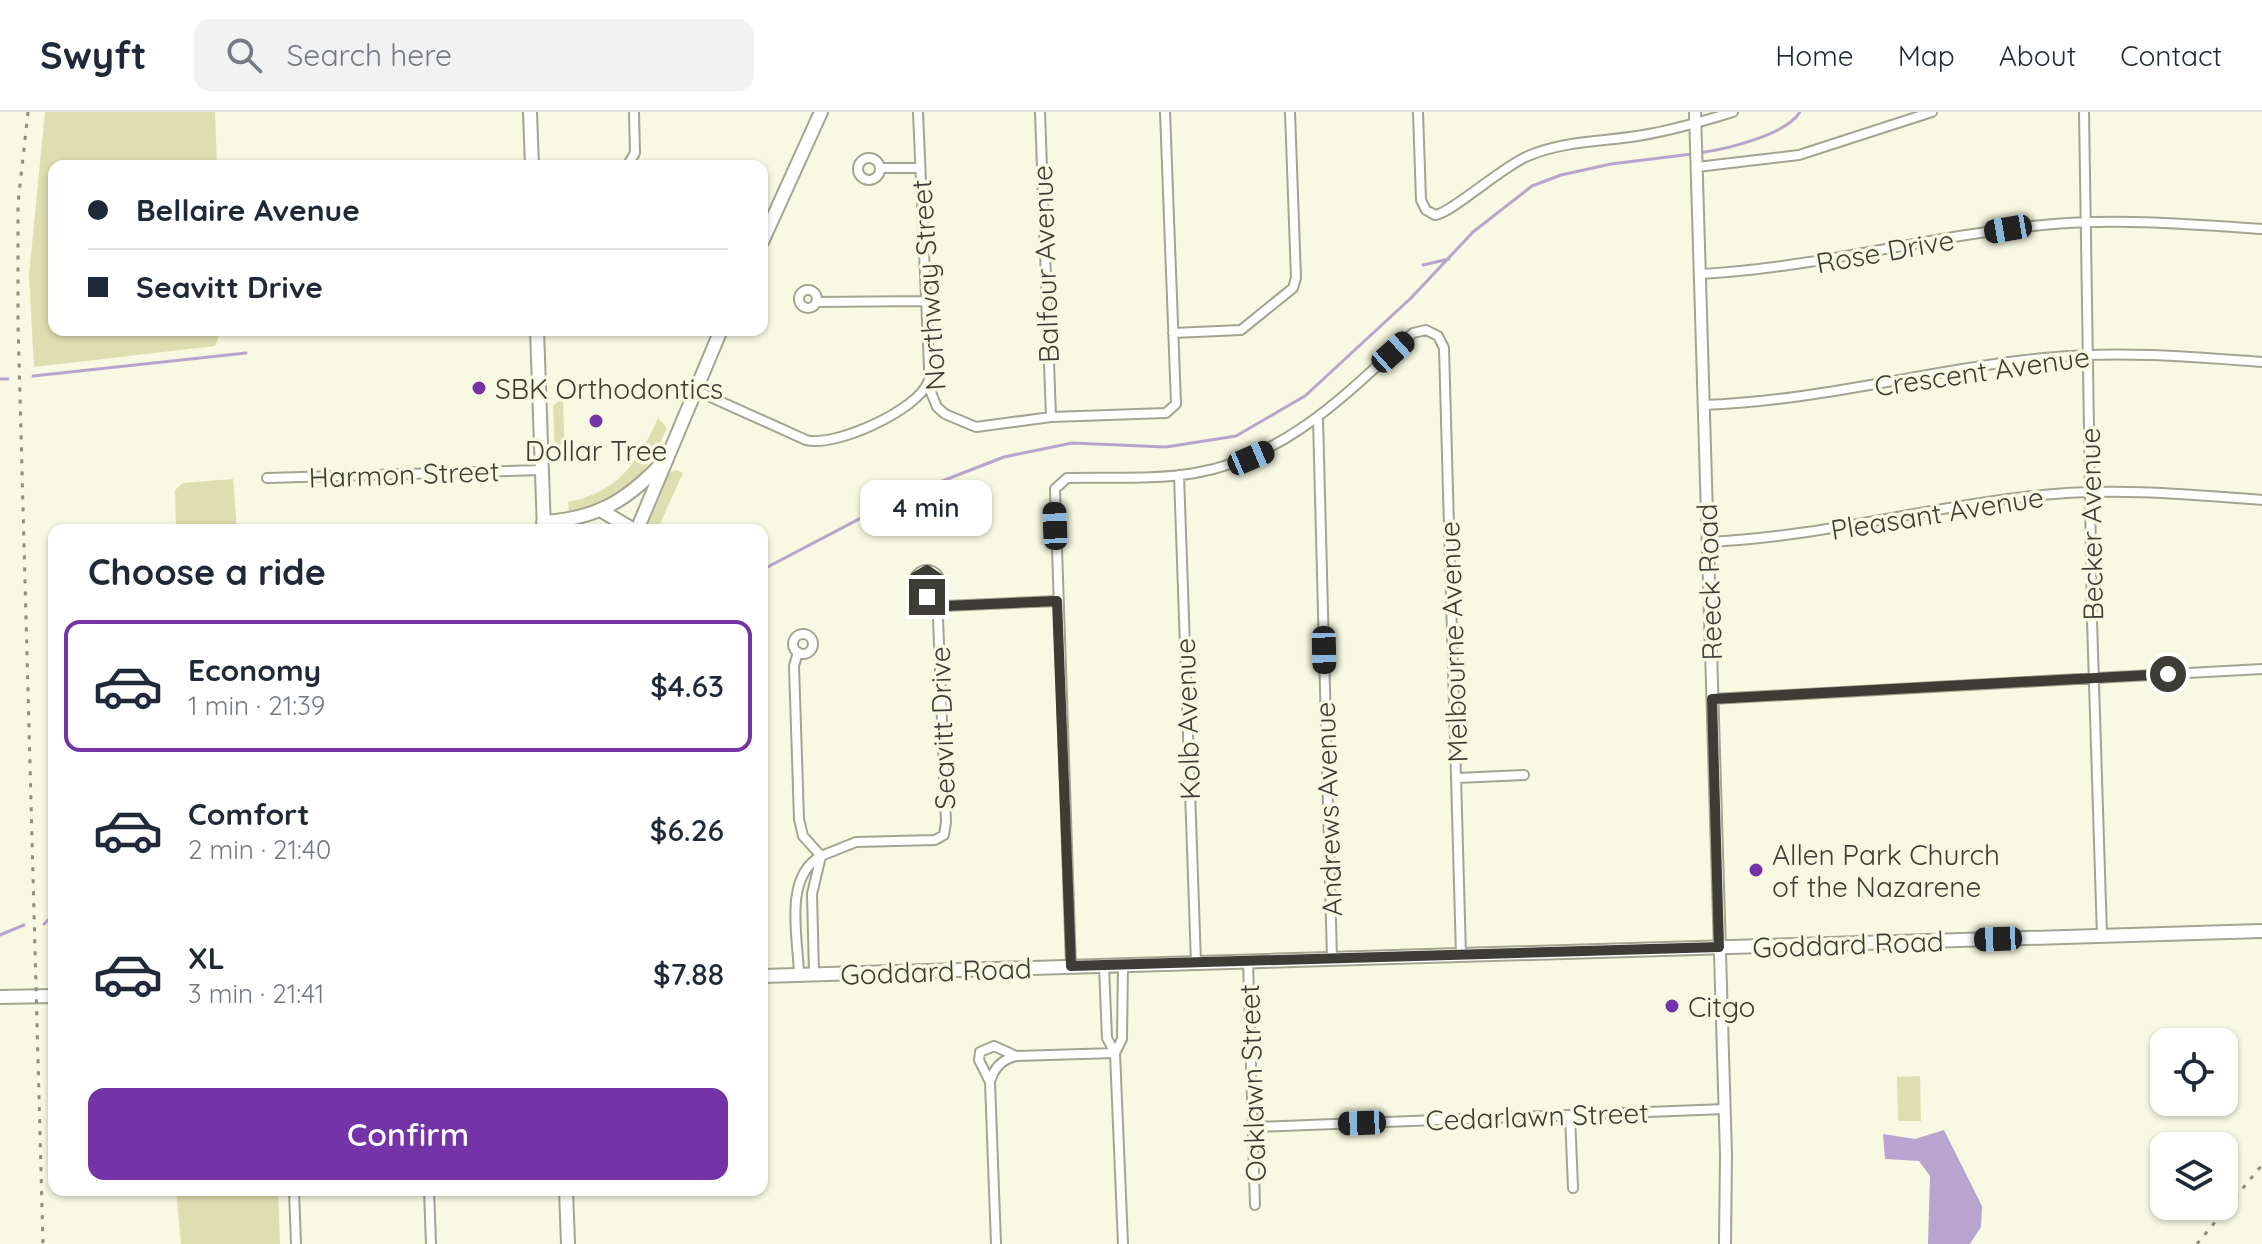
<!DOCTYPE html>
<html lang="en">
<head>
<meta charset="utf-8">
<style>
  :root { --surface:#fff; --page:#f2f2f3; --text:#1f2937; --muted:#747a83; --line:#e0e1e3; --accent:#7533a8 }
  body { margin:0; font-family:Quicksand,sans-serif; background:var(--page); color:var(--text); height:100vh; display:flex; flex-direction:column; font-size:30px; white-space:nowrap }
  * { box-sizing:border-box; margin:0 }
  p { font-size:26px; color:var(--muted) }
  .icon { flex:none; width:44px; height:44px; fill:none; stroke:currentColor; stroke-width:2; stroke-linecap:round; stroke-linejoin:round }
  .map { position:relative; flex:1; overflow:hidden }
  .panel { position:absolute; left:48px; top:412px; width:720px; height:672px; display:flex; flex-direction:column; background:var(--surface); border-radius:16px; box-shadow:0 2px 6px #0004 }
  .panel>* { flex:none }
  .banner { position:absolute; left:48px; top:48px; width:720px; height:176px; border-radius:16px; box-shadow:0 2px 6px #0004; display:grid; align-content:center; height:176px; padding:0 40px; background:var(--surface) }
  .fabs { position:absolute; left:2150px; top:916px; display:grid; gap:16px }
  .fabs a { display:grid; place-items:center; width:88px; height:88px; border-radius:16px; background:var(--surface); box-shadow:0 2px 6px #0004; font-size:40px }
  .end { position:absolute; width:36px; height:36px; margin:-18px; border:10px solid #3d3d35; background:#fff; box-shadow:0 0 0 4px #fff }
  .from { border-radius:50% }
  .bubble { position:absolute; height:56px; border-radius:16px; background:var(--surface); box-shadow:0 2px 6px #0004; font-size:26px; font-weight:600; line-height:56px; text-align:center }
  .car { position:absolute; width:24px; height:48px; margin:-24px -12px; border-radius:10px; box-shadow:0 0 6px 2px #0007; background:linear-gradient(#222 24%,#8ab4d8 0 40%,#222 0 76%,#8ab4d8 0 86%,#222 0) }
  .banner b { display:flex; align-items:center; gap:28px; height:76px; font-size:30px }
  .banner b+b { border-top:2px solid var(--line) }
  .banner i { width:20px; height:20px; background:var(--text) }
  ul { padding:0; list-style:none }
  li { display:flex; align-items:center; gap:24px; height:132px; margin:0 16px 12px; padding:0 24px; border:4px solid transparent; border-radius:16px }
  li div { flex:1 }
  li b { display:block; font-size:30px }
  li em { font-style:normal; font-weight:600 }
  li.active { border-color:var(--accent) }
  li>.icon { width:72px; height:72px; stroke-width:1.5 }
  h2 { padding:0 40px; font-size:36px; line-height:96px }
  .button { display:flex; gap:16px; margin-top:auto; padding:16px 40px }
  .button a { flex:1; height:92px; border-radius:16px; background:var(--accent); color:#fff; font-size:32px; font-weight:600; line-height:92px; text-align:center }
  header { display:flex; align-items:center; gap:48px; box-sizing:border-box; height:112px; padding:0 40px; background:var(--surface); border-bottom:2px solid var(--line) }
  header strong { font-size:38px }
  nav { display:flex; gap:44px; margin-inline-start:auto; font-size:28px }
  .search { width:560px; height:72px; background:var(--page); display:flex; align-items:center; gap:20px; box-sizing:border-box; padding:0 28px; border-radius:16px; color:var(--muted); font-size:30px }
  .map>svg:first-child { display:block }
  .green { fill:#dddfb0 }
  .water { fill:#b9a4d0 }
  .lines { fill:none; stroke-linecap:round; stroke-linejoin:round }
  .stream { stroke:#b9a4d0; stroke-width:3 }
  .minor-casing { stroke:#a4a591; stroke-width:12 }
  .tertiary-casing { stroke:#a4a591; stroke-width:14 }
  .secondary-casing { stroke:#a4a591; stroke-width:16 }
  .minor { stroke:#fff; stroke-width:8 }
  .tertiary { stroke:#fff; stroke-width:10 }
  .secondary { stroke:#fff; stroke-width:12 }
  .rail { stroke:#8d8e7f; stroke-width:3; stroke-dasharray:4 8; stroke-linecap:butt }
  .route { stroke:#3d3d35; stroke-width:10 }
  .poi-dot { fill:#7533a8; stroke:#f7f9e2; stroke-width:3 }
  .labels { text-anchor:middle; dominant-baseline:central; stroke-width:7; stroke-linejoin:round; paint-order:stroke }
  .street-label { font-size:28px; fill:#3d3d35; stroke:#f7f9e2 }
  .poi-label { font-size:28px; fill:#3d3d35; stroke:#f7f9e2; text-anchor:start }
</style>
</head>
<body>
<header>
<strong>Swyft</strong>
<div class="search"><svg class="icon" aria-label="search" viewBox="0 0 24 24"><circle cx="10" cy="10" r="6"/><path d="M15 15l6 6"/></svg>Search here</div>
<nav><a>Home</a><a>Map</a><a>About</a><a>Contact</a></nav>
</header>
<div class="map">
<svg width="2262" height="1132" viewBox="0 0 2262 1132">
  <rect width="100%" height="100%" fill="#f7f9e2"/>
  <!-- green -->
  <path class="green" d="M 45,0 L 215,0 L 217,54 L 54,54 L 54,218 L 221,218 L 215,234 L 34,255 L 29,163 Z
    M 563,286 L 565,350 L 555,345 L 553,294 Z
    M 658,306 L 667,316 C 645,366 624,390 569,401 L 568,390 C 619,380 638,350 658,306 Z
    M 676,358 L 683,361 L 657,418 L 646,418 L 669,361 Z
    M 233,367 L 237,418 L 176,418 L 175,378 L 183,371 Z
    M 1920,964 L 1921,1009 L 1898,1009 L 1897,965 Z
    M 176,1078 L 278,1078 L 280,1132 L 181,1132 Z"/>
  <!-- water -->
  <path class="water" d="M 1944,1018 L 1982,1094 L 1981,1115 L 1970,1132 L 1928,1132 L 1930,1064 L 1919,1049 L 1885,1047 L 1883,1022 L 1915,1027 Z"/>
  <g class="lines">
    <!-- stream -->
    <path class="stream" d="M 1699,41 C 1727,37 1786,23 1800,0
      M 1423,153 L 1449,147
      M 33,264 L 246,241
      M 0,267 L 8,267
      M 762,458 L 901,385 L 1004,345 L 1072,331 L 1166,335 L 1236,324 L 1305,284 L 1411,186 L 1473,120 L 1532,74 L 1561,63 L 1611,52 L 1692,42
      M 44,812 L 54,802
      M 0,823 L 24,813"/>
    <!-- minor casing -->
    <g class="minor-casing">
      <path id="minor" d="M 918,0 L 930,278 L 937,295 L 945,302 L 976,315 L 1051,305 L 1166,301 L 1176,292 L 1165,0
        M 1040,0 L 1051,305
        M 1418,0 L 1421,88 L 1426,98 L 1435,103 C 1450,102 1503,54 1528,44 C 1566,28 1604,30 1643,23 C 1674,18 1704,9 1733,0
        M 2084,0 L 2092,508 L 2102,824
        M858 57a11 11 0 1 1 22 0a11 11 0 1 1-22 0Z
        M 627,54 L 635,41 L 634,0
        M 1697,55 L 1799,43 L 1932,0
        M 880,56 L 920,56
        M 1700,162 C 1816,156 1928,124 2043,113 C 2116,106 2189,112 2262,117
        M799 187a9 9 0 1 1 18 0a9 9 0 1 1-18 0Z
        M 816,190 L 925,189
        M 1173,221 L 1241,218 L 1293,176 L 1296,166 L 1290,0
        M 695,278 L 806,328 C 834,336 918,298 928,270
        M 1704,293 C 1823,289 1937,255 2055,245 C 2124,239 2193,245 2262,250
        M 1318,307 L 1332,847
        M 1179,363 L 1196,851
        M 267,366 L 542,358
        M 1708,430 C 1818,425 1923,396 2032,384 C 2108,375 2186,382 2262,388
        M914 471a13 13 0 1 1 26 0a13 13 0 1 1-26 0Z
        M 945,494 L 1057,489
        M793 532a10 10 0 1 1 20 0a10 10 0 1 1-20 0Z
        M 798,540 L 794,554 L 799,707 L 803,724 L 821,744 L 856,730 L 935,728 L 944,723 L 946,710 L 938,506 L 945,494
        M 1712,587 L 2262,557
        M 1457,666 L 1524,663
        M 1248,849 L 1255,1093
        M 1123,853 L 1122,927 L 1115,941 L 1123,1132
        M 1071,854 L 1055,377 L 1067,366 C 1109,365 1154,368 1195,361 C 1287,345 1347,281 1413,221 L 1426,218 L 1438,224 L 1444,236 L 1461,843
        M 1104,854 L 1107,926 L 1115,941
        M 799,862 C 798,826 783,765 821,744 L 812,782 L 814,862
        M 990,970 L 979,948 L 980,940 L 994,934 L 1016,944
        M 1570,1003 L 1573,1076
        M 1254,1015 L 1725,997
        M 294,1078 L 296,1132
        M 429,1078 L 431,1132
        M 996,1132 L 990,970 C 994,956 1001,948 1016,944 L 1115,941"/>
    </g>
    <!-- tertiary casing -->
    <g class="tertiary-casing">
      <path id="tertiary" d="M 1695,0 L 1726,1043 L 1725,1132"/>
    </g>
    <!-- secondary casing -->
    <g class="secondary-casing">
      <path id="secondary" d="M 530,0 L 532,54
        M 762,130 L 821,0
        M 537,218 L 544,418
        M 602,399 L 634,418
        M 543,410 C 597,407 628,388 664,349
        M 637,418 L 721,218
        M 762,864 L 2262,819
        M 0,885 L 54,884
        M 566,1078 L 568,1132"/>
    </g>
    <!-- minor -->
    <use href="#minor" class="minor"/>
    <!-- tertiary -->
    <use href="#tertiary" class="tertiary"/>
    <!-- secondary -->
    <use href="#secondary" class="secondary"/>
    <!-- rail -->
    <path class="rail" d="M 28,0 L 18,91 L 18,211 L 43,1132
      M 2197,1132 L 2262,1053"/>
  </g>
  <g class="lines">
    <!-- route -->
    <path class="route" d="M 927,485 C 916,482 912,475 915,465 L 927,458 L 940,467 L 935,482 L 945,494 L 1057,489 L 1071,854 L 1719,835 L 1712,587 L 2168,562"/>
  </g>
  <!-- markers -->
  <g class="poi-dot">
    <circle cx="479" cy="276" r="8"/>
    <circle cx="596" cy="309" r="8"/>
    <circle cx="1756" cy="758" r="8"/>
    <circle cx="1672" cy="894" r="8"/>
  </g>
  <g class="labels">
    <!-- street labels -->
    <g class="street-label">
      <text transform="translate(1885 139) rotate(-10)">Rose Drive</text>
      <text transform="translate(1045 152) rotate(-92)">Balfour Avenue</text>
      <text transform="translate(928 173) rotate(-94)">Northway Street</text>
      <text transform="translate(1982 259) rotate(-8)">Crescent Avenue</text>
      <text transform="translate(404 362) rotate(-2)">Harmon Street</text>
      <text transform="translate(1937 401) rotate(-9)">Pleasant Avenue</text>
      <text transform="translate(2091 412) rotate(-91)">Becker Avenue</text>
      <text transform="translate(1709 470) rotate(-92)">Reeck Road</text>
      <text transform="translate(1453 530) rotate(-92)">Melbourne Avenue</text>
      <text transform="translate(1187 607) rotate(-92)">Kolb Avenue</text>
      <text transform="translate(942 616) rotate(-92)">Seavitt Drive</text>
      <text transform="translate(1328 697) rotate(-92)">Andrews Avenue</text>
      <text transform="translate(1848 832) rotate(-2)">Goddard Road</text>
      <text transform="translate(936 859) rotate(-2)">Goddard Road</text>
      <text transform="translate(1252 971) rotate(-92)">Oaklawn Street</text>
      <text transform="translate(1537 1004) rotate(-2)">Cedarlawn Street</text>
    </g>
    <!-- poi labels -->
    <g class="poi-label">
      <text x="495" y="276">SBK Orthodontics</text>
      <text x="596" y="338" text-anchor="middle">Dollar Tree</text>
      <text x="1772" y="742">Allen Park Church<tspan x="1772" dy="32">of the Nazarene</tspan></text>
      <text x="1688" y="894">Citgo</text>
    </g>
  </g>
</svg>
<div class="fabs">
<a><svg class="icon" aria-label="locate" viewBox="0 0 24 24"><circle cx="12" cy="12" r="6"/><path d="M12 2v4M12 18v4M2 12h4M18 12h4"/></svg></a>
<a><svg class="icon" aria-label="layers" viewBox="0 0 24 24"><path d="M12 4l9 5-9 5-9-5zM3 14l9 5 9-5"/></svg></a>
</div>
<i class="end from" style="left:2168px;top:562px"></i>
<i class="end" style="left:927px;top:485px"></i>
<div class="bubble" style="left:860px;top:368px;width:132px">4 min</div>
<i class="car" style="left:2008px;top:117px;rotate:260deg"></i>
<i class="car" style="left:1393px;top:240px;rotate:48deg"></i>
<i class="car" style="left:1251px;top:346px;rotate:67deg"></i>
<i class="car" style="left:1055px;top:414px;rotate:358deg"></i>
<i class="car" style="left:1324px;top:538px;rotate:179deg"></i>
<i class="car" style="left:1998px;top:827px;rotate:268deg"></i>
<i class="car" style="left:1362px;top:1011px;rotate:268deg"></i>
<div class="banner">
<b><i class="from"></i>Bellaire Avenue</b>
<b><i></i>Seavitt Drive</b>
</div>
<section class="panel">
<h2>Choose a ride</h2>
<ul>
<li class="active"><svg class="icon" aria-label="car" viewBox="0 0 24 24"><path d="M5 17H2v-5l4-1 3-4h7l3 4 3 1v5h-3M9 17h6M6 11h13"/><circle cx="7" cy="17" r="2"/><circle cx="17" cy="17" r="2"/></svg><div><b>Economy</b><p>1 min · 21:39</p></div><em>$4.63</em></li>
<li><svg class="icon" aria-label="car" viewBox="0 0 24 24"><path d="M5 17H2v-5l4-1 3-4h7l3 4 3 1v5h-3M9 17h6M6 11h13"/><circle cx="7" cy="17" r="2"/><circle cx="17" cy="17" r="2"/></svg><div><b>Comfort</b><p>2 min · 21:40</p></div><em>$6.26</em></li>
<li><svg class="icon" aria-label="car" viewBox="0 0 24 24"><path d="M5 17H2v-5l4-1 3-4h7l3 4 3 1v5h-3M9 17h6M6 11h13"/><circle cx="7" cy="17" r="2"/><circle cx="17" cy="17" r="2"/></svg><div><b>XL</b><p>3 min · 21:41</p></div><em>$7.88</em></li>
</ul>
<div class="button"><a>Confirm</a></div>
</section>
</div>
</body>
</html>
